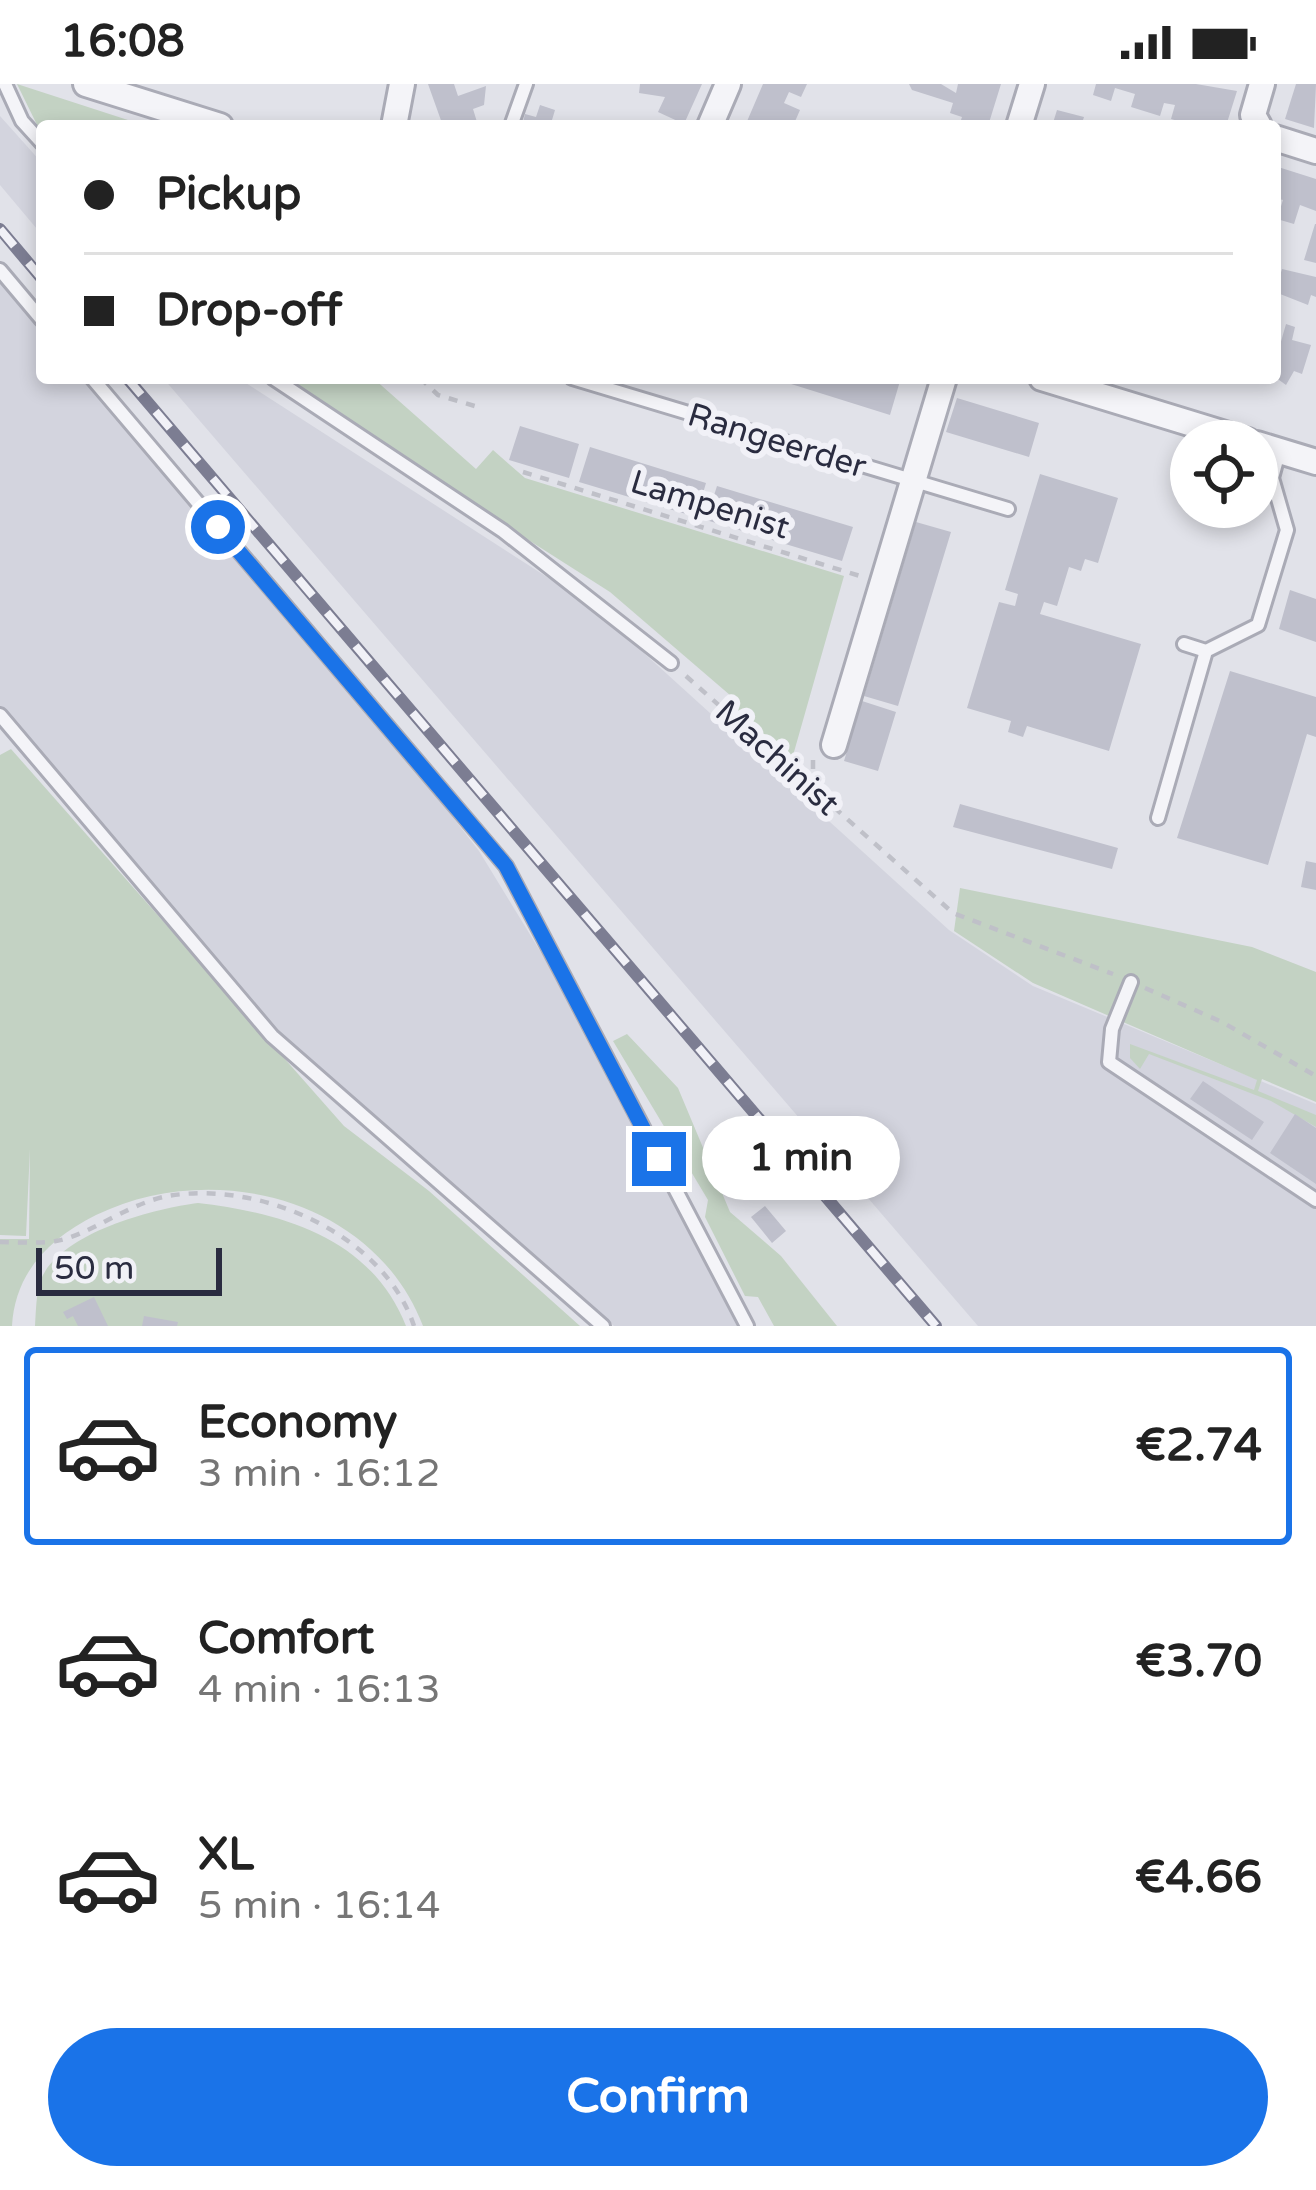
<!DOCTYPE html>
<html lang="en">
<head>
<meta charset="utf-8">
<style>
  :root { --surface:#fff; --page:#f2f2f2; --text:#222; --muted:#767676; --line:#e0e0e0; --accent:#1a73e8 }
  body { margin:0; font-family:"Varela Round",sans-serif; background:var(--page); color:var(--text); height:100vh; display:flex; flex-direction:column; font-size:45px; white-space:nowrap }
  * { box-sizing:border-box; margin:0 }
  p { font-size:39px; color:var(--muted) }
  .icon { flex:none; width:66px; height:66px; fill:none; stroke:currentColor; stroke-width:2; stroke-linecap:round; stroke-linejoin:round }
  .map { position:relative; height:1242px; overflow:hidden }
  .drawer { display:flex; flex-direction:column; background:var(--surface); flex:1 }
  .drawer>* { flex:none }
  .top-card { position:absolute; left:36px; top:36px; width:1245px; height:264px; border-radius:12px; box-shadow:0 6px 18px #0003; display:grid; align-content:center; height:264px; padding:0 48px; background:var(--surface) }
  .fabs { position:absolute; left:1170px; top:336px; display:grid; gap:24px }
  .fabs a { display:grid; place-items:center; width:108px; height:108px; border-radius:50%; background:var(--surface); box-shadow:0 6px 18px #0003; font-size:60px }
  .scale { position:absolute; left:36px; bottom:30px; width:186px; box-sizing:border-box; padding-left:12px; border:6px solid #2a2c40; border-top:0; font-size:33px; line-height:42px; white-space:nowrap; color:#2a2c40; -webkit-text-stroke:9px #f1f1f7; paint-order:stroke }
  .end { position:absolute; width:54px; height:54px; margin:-27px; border:15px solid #1a73e8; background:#fff; box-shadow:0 0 0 6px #fff }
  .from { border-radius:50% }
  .bubble { position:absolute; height:84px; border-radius:42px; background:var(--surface); box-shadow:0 6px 18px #0003; font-size:39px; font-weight:700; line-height:84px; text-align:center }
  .top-card b { display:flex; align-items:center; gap:42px; height:114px; font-size:45px }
  .top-card b+b { border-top:3px solid var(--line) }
  .top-card i { width:30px; height:30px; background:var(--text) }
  ul { padding:21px 0 0; list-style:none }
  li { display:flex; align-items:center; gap:36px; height:198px; margin:0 24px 18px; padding:0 24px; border:6px solid transparent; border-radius:12px }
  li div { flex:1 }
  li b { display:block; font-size:45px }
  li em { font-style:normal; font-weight:700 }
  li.on { border-color:var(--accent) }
  li>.icon { width:108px; height:108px; stroke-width:1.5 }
  .action { display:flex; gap:24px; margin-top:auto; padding:24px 48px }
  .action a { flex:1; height:138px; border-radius:72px; background:var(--accent); color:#fff; font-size:48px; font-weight:700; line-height:138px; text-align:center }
  .status { display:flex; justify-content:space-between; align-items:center; height:84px; padding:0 60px; background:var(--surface); direction:ltr }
  .status svg { height:33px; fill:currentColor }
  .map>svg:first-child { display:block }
  .built { fill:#d3d4de }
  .green { fill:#c3d2c3 }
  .building { fill:#bfc0cc }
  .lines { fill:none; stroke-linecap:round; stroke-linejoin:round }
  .lane-casing { stroke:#aaabb6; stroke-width:18 }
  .street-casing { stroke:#aaabb6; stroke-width:30 }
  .path { stroke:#bfc0c8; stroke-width:4.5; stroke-dasharray:9 9; stroke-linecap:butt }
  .lane { stroke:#f4f4f8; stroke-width:12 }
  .street { stroke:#f4f4f8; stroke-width:24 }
  .rail-casing { stroke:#7c7d92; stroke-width:12 }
  .rail { stroke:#f1f1f7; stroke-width:8; stroke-dasharray:22; stroke-linecap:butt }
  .route { stroke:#1a73e8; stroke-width:15 }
  .labels { text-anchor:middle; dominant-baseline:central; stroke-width:12; stroke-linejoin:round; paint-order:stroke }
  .street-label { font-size:33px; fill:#2a2c40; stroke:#f1f1f7 }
</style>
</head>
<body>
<div class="status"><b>16:08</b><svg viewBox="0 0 49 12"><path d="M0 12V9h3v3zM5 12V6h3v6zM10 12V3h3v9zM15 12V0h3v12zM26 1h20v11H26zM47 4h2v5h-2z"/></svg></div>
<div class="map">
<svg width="1316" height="1242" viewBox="0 0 1316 1242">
  <rect width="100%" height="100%" fill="#e1e2e9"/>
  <!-- built -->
  <path class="built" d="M 0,32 L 42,79 L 42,151 L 0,101 Z
    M 0,196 L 42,245 L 42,294 L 84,294 L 372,629 L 479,767 L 556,893 L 737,1242 L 614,1242 L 276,945 L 0,622 Z
    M 163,294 L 238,294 L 592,522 L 949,846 L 1033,902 L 1316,1020 L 1316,1242 L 978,1242 Z"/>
  <!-- green -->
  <path class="green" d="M 17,0 L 131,37 L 141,42 L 42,42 L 42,51 Z
    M 290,294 L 373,294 L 476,385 L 493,366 L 525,394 L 844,492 L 792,675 L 734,624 L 738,618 L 610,508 L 379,361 Z
    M 11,665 L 344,1042 L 429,1107 L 580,1242 L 423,1242 C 374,1114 213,1074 96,1131 C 50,1154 15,1188 12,1242 L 0,1242 L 0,1155 L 29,1155 L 30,1065 L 26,1152 L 0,1151 L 0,671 Z
    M 960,804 L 1252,863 L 1316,888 L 1316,1018 L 1262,995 L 1258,1007 L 1316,1031 L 1316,1043 L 1271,1017 L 1149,970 L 1140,985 L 1130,974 L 1130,960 L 1254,1006 L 1257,996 L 1033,899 L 954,847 Z
    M 627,950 L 678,1004 L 730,1128 L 781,1172 L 837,1242 L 774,1242 L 758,1213 L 745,1212 L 705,1133 L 708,1116 L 613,957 Z
    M 198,1119 C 284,1129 372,1155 406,1242 L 35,1242 C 36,1228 36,1208 41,1195 C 62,1148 153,1125 198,1119 Z"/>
  <!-- building -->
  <path class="building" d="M 428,0 L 454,0 L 458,12 L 486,2 L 484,21 L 473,25 L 477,38 L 443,42 Z
    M 640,0 L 702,0 L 684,40 L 658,28 L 665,13 L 639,9 Z
    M 763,0 L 807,0 L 801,13 L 789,8 L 784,19 L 800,26 L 793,42 L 745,42 Z
    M 909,0 L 941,0 L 956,9 L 958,0 L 1001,0 L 988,42 L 959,42 L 962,33 L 950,29 L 953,19 L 912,6 Z
    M 1096,0 L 1196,0 L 1237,7 L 1226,42 L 1195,42 L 1171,35 L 1175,21 L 1164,19 L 1160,32 L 1131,23 L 1135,10 L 1115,4 L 1111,17 L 1093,11 Z
    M 1296,0 L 1316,0 L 1314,44 L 1285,35 Z
    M 540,21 L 555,26 L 552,36 L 569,42 L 522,42 L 525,30 L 536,33 Z
    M 1057,26 L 1084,33 L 1081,42 L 1052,42 Z
    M 1275,82 L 1316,95 L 1316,127 L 1300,121 L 1294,140 L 1277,135 L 1283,116 L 1275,114 Z
    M 1315,140 L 1316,140 L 1316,179 L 1304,176 Z
    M 1282,185 L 1316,193 L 1316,213 L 1311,211 L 1308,221 L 1275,208 Z
    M 1286,240 L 1295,243 L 1292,256 L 1311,261 L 1302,290 L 1294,287 L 1286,301 L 1275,293 L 1275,260 L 1280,261 Z
    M 772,294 L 892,294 L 900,297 L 890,331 Z
    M 957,314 L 1039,339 L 1029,373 L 946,348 Z
    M 520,342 L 579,360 L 569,394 L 509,376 Z
    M 590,363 L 706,399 L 696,433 L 579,398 Z
    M 1040,390 L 1118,414 L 1098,479 L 1085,475 L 1081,487 L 1069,483 L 1057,522 L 1044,518 L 1040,530 L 1141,560 L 1109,667 L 1027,642 L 1023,653 L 1008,648 L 1011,637 L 967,624 L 999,518 L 1015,522 L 1018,510 L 1005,506 Z
    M 717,402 L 853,443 L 842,477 L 706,436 Z
    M 916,438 L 951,448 L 898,622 L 864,612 Z
    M 1290,506 L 1316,515 L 1316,558 L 1279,545 Z
    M 1230,587 L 1316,613 L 1316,653 L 1307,650 L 1268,781 L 1177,754 Z
    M 862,617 L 896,628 L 878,687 L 844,677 Z
    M 960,720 L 1118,764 L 1112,785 L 953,743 Z
    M 1306,777 L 1316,779 L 1316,806 L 1301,803 Z
    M 1203,997 L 1264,1038 L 1252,1056 L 1190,1015 Z
    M 1295,1030 L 1316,1044 L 1316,1100 L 1270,1069 Z
    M 765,1122 L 786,1147 L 772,1159 L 751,1133 Z
    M 94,1213 L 108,1242 L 78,1242 L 73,1232 L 67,1235 L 63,1228 Z
    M 144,1232 L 178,1238 L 177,1242 L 142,1242 Z"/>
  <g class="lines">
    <!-- lane casing -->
    <g class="lane-casing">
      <path id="lane" d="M 5,0 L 22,37 L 42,59
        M 511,42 L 526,0
        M 0,186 L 42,236
        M 92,294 L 506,782 L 747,1242
        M 273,294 L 503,447 L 671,579
        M 572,294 L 1008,425
        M 1184,560 L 1206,567
        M 0,631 L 272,952 L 603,1242
        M 1158,734 L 1206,567 L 1258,541 L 1287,446 L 1272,394 L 1279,368
        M 1131,898 L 1112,945 L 1109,978 L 1316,1116"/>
    </g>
    <!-- street casing -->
    <g class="street-casing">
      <path id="street" d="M 86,0 L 220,42
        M 394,42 L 402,0
        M 710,42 L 728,0
        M 1019,42 L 1032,0
        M 1259,42 L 1253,31 L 1262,0
        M 1275,54 L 1316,67
        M 1042,294 L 1248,357
        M 1257,360 L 1316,378
        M 834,661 L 944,294"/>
    </g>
    <!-- path -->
    <path class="path" d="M 420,294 L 438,311 L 478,323
      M 523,388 L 860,492
      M 686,592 L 953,829 L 1113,890
      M 813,703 L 813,673
      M 1145,904 L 1222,938 L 1316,992
      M 0,1158 C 18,1158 38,1160 56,1157 C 88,1152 129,1119 168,1112 C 261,1096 384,1151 414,1242"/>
    <!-- lane -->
    <use href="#lane" class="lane"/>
    <!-- street -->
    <use href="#street" class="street"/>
    <!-- rail casing -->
    <g class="rail-casing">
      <path id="rail" d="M 0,145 L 42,195
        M 127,294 L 936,1242"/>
    </g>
    <!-- rail -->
    <use href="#rail" class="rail"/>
  </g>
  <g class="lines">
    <!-- route -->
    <path class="route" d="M 218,443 L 506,782 L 659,1075"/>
  </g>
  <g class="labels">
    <!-- street labels -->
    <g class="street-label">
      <text transform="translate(777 357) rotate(17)">Rangeerder</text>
      <text transform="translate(710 421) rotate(17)">Lampenist</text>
      <text transform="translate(777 674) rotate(42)">Machinist</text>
    </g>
  </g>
</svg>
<div class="fabs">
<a><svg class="icon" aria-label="locate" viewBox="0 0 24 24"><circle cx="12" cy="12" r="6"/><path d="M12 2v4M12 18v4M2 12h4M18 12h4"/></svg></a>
</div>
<div class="scale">50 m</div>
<i class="end from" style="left:218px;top:443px"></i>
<i class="end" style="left:659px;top:1075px"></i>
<div class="bubble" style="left:702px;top:1032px;width:198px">1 min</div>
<div class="top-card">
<b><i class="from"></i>Pickup</b>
<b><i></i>Drop-off</b>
</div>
</div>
<section class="drawer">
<ul>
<li class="on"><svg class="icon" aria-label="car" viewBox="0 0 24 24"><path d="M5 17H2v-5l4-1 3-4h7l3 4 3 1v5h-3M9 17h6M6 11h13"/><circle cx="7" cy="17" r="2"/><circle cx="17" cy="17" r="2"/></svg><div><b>Economy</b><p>3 min · 16:12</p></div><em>€2.74</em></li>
<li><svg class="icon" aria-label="car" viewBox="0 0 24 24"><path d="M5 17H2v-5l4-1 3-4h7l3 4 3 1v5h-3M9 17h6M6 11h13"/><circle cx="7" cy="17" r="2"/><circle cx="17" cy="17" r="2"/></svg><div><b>Comfort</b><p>4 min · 16:13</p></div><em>€3.70</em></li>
<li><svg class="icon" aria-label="car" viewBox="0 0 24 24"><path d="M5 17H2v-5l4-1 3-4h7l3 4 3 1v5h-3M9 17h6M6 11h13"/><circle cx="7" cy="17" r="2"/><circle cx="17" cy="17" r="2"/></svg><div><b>XL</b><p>5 min · 16:14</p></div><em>€4.66</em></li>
</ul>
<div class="action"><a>Confirm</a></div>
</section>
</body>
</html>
